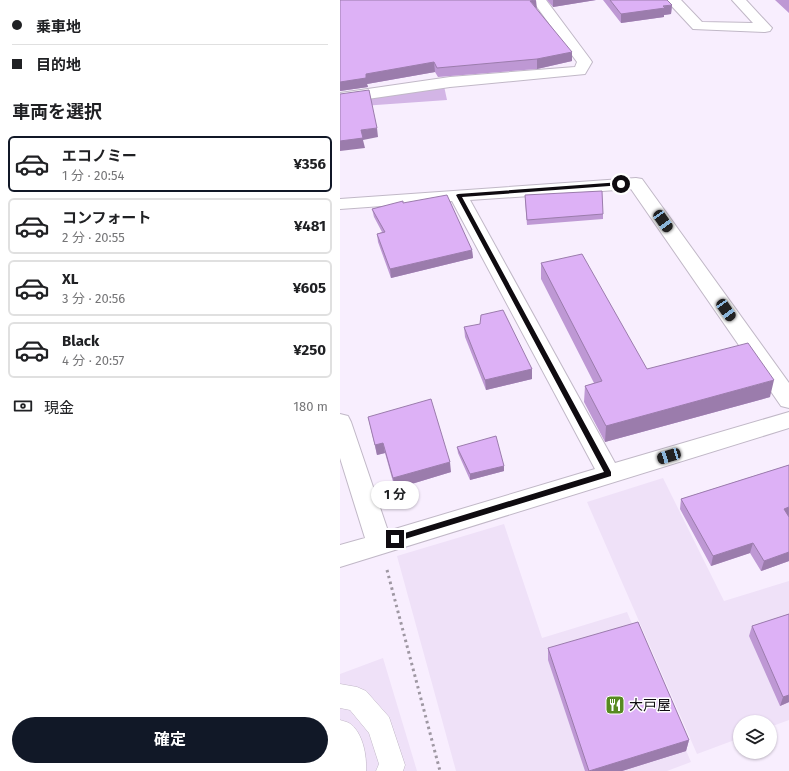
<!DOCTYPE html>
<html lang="ja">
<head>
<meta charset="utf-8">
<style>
  :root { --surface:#fff; --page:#f6f6f6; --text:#202124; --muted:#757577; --line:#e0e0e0; --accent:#111827 }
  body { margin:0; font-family:"Fira Sans","Noto Sans JP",sans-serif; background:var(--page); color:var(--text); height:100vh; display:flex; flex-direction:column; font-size:15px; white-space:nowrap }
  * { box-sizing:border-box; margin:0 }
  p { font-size:13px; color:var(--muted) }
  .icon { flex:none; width:22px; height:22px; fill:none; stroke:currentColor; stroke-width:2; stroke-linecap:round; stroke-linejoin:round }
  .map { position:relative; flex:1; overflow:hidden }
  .side { display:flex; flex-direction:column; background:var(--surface); width:340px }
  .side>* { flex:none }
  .hud { display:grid; align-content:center; height:88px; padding:0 12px; background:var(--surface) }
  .tools { position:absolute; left:393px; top:715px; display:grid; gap:8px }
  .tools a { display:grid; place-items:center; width:44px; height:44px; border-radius:50%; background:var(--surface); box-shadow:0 1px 3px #0004; font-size:20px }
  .end { position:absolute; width:18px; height:18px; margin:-9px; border:5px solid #0f0b10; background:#fff; box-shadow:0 0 0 2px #fff }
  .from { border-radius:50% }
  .bubble { position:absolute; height:28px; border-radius:14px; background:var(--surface); box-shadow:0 1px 3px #0004; font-size:13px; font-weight:700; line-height:28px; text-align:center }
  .car { position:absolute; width:12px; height:24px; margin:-12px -6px; border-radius:5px; box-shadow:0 0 3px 1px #0007; background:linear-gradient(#222 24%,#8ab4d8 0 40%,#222 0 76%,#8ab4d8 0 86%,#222 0) }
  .hud b { display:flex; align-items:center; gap:14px; height:38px; font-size:15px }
  .hud b+b { border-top:1px solid var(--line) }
  .hud i { width:10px; height:10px; background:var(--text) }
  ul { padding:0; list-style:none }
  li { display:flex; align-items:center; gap:12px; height:56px; margin:0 8px 6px; padding:0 4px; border:2px solid var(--line); border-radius:6px }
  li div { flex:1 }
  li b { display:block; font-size:15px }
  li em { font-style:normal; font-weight:700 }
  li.on { border-color:var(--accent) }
  li>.icon { width:36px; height:36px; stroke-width:1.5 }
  h2 { padding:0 12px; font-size:18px; line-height:48px }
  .pay { display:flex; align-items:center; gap:10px; height:44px; padding:0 12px; font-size:15px }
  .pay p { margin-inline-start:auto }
  .cta { display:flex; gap:8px; margin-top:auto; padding:8px 12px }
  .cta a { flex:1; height:46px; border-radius:24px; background:var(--accent); color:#fff; font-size:16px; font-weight:700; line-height:46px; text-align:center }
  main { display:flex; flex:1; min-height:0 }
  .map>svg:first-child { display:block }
  .built { fill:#efe1f8 }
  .green { fill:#d3b5e6 }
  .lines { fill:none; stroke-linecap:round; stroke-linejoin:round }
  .lane-casing { stroke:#c1b8c7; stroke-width:1 }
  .street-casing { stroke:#c1b8c7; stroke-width:2 }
  .path { stroke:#9e97a2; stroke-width:3; stroke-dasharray:2.5 3.5; stroke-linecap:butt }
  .lane { fill:#fff; fill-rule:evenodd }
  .street { fill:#fff; fill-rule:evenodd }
  .wall { fill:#be98d4 }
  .shaded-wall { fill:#9b7cac }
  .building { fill:#ddb1f6; stroke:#9b7cac }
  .route { fill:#0f0b10 }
  .labels { text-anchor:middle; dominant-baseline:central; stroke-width:3; stroke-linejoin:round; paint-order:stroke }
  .near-poi-label { font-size:14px; fill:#0f0b10; stroke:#fff; text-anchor:start }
</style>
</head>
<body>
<main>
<section class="side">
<div class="hud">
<b><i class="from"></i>乗車地</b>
<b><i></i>目的地</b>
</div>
<h2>車両を選択</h2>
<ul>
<li class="on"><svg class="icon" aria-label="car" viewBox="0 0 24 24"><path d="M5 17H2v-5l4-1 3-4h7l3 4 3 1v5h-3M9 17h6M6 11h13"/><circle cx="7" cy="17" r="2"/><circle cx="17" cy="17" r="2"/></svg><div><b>エコノミー</b><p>1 分 · 20:54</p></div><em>¥356</em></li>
<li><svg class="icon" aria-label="car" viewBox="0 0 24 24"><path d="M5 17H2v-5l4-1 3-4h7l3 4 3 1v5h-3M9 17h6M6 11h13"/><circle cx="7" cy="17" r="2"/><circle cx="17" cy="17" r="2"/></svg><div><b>コンフォート</b><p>2 分 · 20:55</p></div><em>¥481</em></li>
<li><svg class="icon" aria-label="car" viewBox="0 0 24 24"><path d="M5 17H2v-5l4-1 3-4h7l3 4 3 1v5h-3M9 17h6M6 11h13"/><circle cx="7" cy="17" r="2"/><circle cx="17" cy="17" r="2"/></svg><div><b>XL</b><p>3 分 · 20:56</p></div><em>¥605</em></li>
<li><svg class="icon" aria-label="car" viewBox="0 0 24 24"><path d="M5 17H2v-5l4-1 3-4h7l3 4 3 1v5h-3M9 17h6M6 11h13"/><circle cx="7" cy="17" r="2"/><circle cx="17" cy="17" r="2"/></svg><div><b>Black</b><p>4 分 · 20:57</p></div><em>¥250</em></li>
</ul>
<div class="pay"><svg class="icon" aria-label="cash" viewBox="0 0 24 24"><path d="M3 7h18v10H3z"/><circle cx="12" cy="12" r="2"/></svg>現金<p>180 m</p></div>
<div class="cta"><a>確定</a></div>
</section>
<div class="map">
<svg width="449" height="771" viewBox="0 0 449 771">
  <rect width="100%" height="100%" fill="#f8eefe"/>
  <!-- built -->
  <path class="built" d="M 323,478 L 384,601 L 449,581 L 449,720 L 430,727 L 430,722 L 400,722 L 400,738 L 357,754 L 247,502 Z
    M 164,524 L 202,638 L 287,612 L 351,762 L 327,771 L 116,771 L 57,556 Z
    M 43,658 L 77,771 L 0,771 L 0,674 Z"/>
  <!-- green -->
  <path class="green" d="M 104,86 L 107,100 L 22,106 L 0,102 Z"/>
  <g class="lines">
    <!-- lane casing -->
    <g class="lane-casing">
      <path id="lane" d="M 0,684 L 17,687 L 26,691 L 49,717 L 65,765 L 63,771 L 36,771 L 39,764 L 29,733 L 10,710 L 0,708 Z
        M 0,720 C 3,721 7,722 9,723 C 23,732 27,756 26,771 L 0,771 Z"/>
    </g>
    <!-- street casing -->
    <g class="street-casing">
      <path id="street" d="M 192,0 L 206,0 L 250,59 L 252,62 L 245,74 L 110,87 L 0,103 L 0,93 L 110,77 L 235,67 L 237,62 Z
        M 326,0 L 341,0 L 362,22 L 413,23 L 392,0 L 406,0 L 432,28 L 430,31 L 425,32 L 353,29 Z
        M 296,178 L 302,179 L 449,383 L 449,408 L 441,406 L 291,189 L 130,200 L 275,463 L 449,412 L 449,428 L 0,567 L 0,545 L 25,538 L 0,458 L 0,414 L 8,416 L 11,422 L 48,531 L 255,469 L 112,201 L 0,209 L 0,199 Z"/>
    </g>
    <!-- path -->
    <path class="path" d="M 47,570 L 100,771"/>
    <!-- lane -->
    <use href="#lane" class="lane"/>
    <!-- street -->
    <use href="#street" class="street"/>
  </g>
  <!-- wall -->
  <path class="wall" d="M 0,0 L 197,9 L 232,61 L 197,69 L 98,77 L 95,72 L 27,84 L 28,87 L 0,91 Z
    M 207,0 L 256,0 L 213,7 Z
    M 263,0 L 327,0 L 332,5 L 331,14 L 324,15 L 324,17 L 281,23 Z
    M 435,0 L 449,0 L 449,13 Z
    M 185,200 L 263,214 L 263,219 L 187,225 Z
    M 63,203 L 132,250 L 133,258 L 51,278 L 38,242 L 37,234 L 42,232 L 34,217 L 32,209 Z
    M 201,263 L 307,369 L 430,397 L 265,442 L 244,402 L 245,386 L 254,383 L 201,279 Z
    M 124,327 L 192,369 L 192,379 L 146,390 L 125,337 Z
    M 28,417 L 111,472 L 55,489 L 45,453 L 37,455 Z
    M 117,447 L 164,466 L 164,471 L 130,480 L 118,453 Z
    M 449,465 L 449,561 L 421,571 L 410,553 L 371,566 L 340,509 L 341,499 Z
    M 449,614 L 449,702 L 440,706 L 409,636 L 412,626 Z
    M 208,648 L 349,740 L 346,751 L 282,771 L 245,771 L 208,660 Z"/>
  <!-- shaded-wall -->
  <path class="shaded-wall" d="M 196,0 L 197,9 L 190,1 Z
    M 213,0 L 256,0 L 213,7 Z
    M 332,5 L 331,14 L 324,15 L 324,17 L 281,23 L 281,14 Z
    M 232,52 L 232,61 L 197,69 L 197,59 Z
    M 94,62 L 95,72 L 27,84 L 28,87 L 0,91 L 0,82 L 26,74 Z
    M 37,128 L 38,137 L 23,140 L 25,148 L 0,151 L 0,141 L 21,130 Z
    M 132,250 L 133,258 L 51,278 L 50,269 Z
    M 192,369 L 192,379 L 146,390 L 145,380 Z
    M 434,380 L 430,397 L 265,442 L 266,426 Z
    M 43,443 L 45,453 L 37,455 L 35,445 Z
    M 110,462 L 111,472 L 55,489 L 53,478 Z
    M 164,466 L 164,471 L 130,480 L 130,474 Z
    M 449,507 L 449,517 L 441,519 L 444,509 Z
    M 413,543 L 410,553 L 371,566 L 373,556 Z
    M 449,552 L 449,561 L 421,571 L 424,561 Z
    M 449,695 L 449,702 L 440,706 L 443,697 Z
    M 349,740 L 346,751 L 282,771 L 249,771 Z"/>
  <!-- building -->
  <path class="building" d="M 0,0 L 195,0 L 190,1 L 232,52 L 197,59 L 97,68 L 94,62 L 26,74 L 26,78 L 0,82 Z
    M 270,0 L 327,0 L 332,5 L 323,6 L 325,8 L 281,14 Z
    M 29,90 L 37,128 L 21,130 L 23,138 L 0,141 L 0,94 Z
    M 262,191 L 263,214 L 187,220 L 185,195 Z
    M 107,195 L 132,250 L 50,269 L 37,234 L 45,232 L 32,209 L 63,201 L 63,203 Z
    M 242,254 L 307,369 L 408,343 L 434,380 L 266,426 L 245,386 L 262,381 L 201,263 Z
    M 163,310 L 192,369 L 145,380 L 124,327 L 140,324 L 141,315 Z
    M 91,399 L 110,462 L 53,478 L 43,443 L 35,445 L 28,417 Z
    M 156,436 L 164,466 L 130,474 L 117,447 Z
    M 449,465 L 449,507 L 444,509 L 449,517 L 449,552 L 424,561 L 413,543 L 373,556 L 341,499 Z
    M 449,614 L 449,695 L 443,697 L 412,626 Z
    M 298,622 L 349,740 L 249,771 L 208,648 Z"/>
  <!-- route -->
  <path class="route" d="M 281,182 L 283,183 L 283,185 L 122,197 L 271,472 L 271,476 L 55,542 L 53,541 L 51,539 L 55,536 L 264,472 L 116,195 L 118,194 Z"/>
  <!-- icons -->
  <defs>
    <g id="restaurant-square" transform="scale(1)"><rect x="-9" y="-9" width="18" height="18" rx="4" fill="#578a21" stroke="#fff"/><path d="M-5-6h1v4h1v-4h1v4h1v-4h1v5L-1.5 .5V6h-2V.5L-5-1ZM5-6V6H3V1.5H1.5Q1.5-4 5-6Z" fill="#fff"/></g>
  </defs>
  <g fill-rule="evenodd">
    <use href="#restaurant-square" x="275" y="705"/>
  </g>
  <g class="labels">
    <!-- near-poi labels -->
    <g class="near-poi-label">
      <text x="289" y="705">大戸屋</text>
    </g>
  </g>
</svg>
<div class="tools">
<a><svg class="icon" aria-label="layers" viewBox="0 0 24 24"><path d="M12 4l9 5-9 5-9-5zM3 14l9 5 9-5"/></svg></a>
</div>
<i class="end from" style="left:281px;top:184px"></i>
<i class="end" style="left:55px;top:539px"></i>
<div class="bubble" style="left:31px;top:481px;width:48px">1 分</div>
<i class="car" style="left:323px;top:221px;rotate:145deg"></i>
<i class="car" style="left:386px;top:310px;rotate:145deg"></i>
<i class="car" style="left:329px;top:456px;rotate:253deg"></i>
</div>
</main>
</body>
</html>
